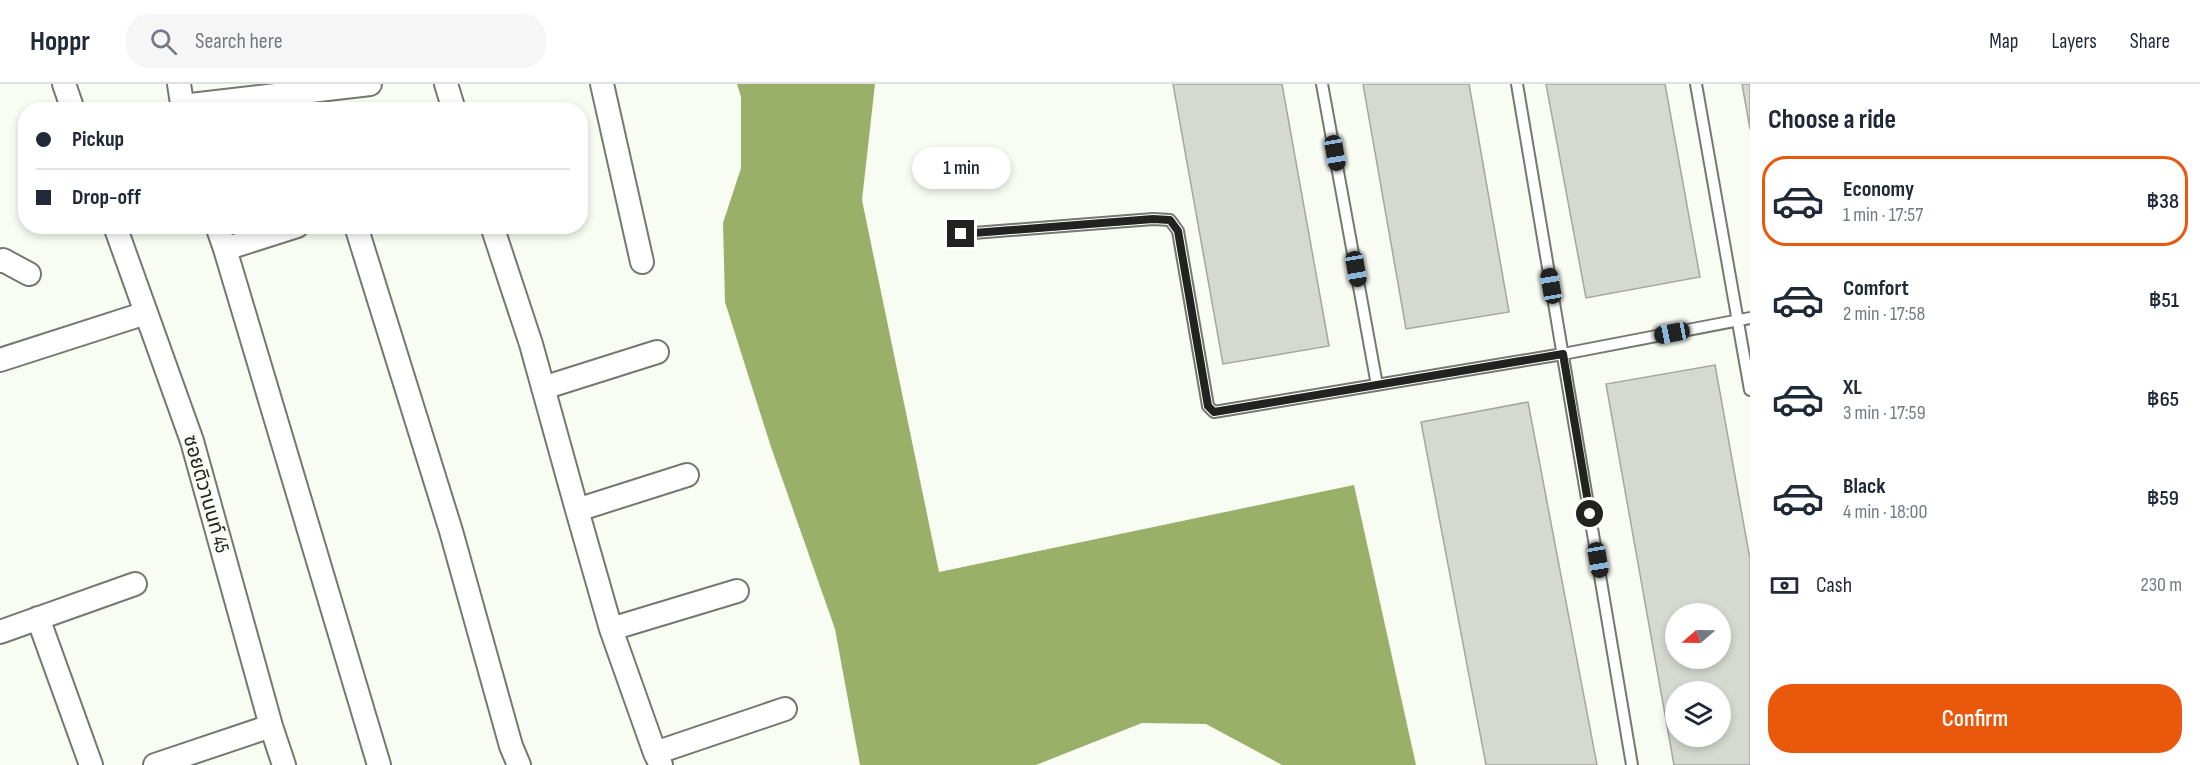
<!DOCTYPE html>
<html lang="en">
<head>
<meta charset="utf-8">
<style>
  :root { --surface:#fff; --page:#f6f6f7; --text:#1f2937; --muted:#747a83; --line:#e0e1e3; --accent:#ea580c }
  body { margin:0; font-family:"Sofia Sans Condensed","Noto Sans Thai",sans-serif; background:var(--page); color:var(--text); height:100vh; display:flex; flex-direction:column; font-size:22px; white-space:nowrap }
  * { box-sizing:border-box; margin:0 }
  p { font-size:20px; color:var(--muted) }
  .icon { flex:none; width:33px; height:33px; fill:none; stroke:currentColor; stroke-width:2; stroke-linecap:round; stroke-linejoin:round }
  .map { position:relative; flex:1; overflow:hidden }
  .panel { display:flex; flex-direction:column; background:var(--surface); width:450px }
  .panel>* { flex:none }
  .top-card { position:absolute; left:18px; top:18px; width:570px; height:132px; border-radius:24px; box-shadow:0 3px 9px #0003; display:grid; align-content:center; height:132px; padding:0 18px; background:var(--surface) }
  .needle { width:39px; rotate:250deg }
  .tools { position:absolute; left:1665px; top:519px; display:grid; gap:12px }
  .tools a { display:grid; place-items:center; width:66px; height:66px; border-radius:50%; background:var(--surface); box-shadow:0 3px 9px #0003; font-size:30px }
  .end { position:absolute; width:27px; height:27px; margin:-14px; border:8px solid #222320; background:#fff; box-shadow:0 0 0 3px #fff }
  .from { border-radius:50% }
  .bubble { position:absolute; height:42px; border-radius:21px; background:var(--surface); box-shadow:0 3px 9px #0003; font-size:20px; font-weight:600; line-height:42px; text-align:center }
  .car { position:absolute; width:18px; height:36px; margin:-18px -9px; border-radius:8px; box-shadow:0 0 4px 2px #0007; background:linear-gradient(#222 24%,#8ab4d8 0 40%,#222 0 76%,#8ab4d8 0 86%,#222 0) }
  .top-card b { display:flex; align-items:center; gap:21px; height:57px; font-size:22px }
  .top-card b+b { border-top:2px solid var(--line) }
  .top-card i { width:15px; height:15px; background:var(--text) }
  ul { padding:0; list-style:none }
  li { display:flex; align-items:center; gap:18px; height:90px; margin:0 12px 9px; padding:0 6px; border:3px solid transparent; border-radius:24px }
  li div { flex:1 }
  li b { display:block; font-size:22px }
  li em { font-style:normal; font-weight:600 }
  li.current { border-color:var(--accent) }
  li>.icon { width:54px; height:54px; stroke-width:1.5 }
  h2 { padding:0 18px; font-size:27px; line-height:72px }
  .pay { display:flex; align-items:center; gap:15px; height:66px; padding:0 18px; font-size:22px }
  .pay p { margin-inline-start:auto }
  .primary-button { display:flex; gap:12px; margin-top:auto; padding:12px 18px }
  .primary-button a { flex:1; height:69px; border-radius:24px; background:var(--accent); color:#fff; font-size:24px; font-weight:600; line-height:69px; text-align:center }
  header { display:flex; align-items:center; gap:36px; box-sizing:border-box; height:84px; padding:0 30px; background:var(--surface); border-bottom:2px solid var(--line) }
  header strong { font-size:28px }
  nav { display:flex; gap:33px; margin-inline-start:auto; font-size:21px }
  .search { width:420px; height:54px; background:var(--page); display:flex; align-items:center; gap:15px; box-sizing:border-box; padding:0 21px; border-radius:24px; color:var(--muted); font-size:22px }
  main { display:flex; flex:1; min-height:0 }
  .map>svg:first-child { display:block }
  .water { fill:#9ab069 }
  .building { fill:#d6d9d0; stroke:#a4a69f; stroke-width:1.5; fill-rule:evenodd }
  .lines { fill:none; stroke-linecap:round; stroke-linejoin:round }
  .lane-casing { stroke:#757871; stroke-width:14 }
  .street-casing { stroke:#757871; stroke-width:26 }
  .lane { stroke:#fff; stroke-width:10 }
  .street { stroke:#fff; stroke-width:22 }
  .route { stroke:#222320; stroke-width:8 }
  .labels { text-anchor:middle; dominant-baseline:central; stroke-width:4.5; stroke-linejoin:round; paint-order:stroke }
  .street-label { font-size:20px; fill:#222320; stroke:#f8fcf3 }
</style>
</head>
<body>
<header>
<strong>Hoppr</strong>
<div class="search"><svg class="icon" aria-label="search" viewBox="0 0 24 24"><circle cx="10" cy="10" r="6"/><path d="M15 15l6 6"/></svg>Search here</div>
<nav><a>Map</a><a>Layers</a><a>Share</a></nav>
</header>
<main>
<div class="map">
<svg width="1750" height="681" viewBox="0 0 1750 681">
  <rect width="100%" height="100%" fill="#f8fcf3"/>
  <!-- water -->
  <path class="water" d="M 737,0 L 875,0 L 862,116 L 939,488 L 1354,401 L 1416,681 L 1282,681 L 1206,640 L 1142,639 L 1036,681 L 860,681 L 835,545 L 771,363 L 725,218 L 723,139 L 741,84 L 741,13 Z"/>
  <!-- building -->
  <path class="building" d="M 1173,0 L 1282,0 L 1329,262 L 1223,280 Z
    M 1363,0 L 1469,0 L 1509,228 L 1406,245 Z
    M 1546,0 L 1665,0 L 1700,193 L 1586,214 Z
    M 1742,0 L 1750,0 L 1750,45 Z
    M 1715,281 L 1750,475 L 1750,681 L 1674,681 L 1606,300 ZM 1676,530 L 1720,530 L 1720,574 L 1676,574 ZM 1676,608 L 1720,608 L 1720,652 L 1676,652 Z
    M 1528,318 L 1597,681 L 1486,681 L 1421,338 Z"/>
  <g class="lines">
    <!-- lane casing -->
    <g class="lane-casing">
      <path id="lane" d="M 1322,0 L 1377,301
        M 1517,0 L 1632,681
        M 1696,0 L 1750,306
        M 961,150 L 1153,135 L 1170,136 L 1178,147 L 1208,322 L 1214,328 L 1563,270 L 1750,234"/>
    </g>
    <!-- street casing -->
    <g class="street-casing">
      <path id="street" d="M 64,0 L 73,26
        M 179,0 L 183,26
        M 446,0 L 454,26
        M 602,0 L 642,178
        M 182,22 L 370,0
        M 115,142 L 192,357 L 271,642 L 284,681
        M 217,142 L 225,165 L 297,142
        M 356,142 L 451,447 L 511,662 L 519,681
        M 492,142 L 531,260 L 577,426 L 687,391
        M 225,165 L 379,681
        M 0,177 L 3,176 L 29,190
        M 0,276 L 146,229
        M 543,304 L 657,268
        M 577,426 L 611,545 L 655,669 L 661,681
        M 38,534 L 91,681
        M 611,545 L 737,507
        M 0,548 L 135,500
        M 655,669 L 785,625
        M 155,681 L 271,642"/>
    </g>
    <!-- lane -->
    <use href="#lane" class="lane"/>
    <!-- street -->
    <use href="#street" class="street"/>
  </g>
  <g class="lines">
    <!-- route -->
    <path class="route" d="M 961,150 L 1153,135 L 1170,136 L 1178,147 L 1208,322 L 1214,328 L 1563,270 L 1590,430"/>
  </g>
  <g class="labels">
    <!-- street labels -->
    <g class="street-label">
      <text transform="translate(206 410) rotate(74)">ซอยติวานนท์ 45</text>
    </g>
  </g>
</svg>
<div class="tools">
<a><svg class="needle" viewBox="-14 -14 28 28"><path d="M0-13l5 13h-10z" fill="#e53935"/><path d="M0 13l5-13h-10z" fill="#747a83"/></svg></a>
<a><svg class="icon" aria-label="layers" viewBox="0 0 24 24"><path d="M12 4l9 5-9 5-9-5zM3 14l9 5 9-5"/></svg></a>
</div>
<i class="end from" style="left:1590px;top:430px"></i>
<i class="end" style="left:961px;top:150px"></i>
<div class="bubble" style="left:912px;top:63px;width:99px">1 min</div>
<i class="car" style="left:1335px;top:69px;rotate:170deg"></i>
<i class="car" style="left:1356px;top:185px;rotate:170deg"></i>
<i class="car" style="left:1551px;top:202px;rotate:350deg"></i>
<i class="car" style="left:1672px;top:249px;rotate:259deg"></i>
<i class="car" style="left:1598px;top:476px;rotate:170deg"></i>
<div class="top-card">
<b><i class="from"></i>Pickup</b>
<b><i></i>Drop-off</b>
</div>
</div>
<section class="panel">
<h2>Choose a ride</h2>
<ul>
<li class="current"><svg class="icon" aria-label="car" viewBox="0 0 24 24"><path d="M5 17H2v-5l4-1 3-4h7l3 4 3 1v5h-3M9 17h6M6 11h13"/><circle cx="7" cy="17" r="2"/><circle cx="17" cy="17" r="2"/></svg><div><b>Economy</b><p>1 min · 17:57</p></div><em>฿38</em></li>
<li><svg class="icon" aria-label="car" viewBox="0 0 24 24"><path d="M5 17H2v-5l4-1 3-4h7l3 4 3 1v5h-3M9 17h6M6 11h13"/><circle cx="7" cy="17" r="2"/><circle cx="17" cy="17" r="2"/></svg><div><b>Comfort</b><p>2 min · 17:58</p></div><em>฿51</em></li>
<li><svg class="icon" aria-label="car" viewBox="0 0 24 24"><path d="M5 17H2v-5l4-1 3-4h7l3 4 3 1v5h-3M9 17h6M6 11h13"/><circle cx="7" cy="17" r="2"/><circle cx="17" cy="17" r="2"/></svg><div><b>XL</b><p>3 min · 17:59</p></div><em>฿65</em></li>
<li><svg class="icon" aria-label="car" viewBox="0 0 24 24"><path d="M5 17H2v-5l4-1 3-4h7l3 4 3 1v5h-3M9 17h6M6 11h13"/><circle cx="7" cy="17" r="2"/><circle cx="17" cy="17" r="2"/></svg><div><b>Black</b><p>4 min · 18:00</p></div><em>฿59</em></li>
</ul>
<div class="pay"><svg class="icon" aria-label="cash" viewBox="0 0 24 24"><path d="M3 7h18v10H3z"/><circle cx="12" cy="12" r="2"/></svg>Cash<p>230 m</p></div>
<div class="primary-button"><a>Confirm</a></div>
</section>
</main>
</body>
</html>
